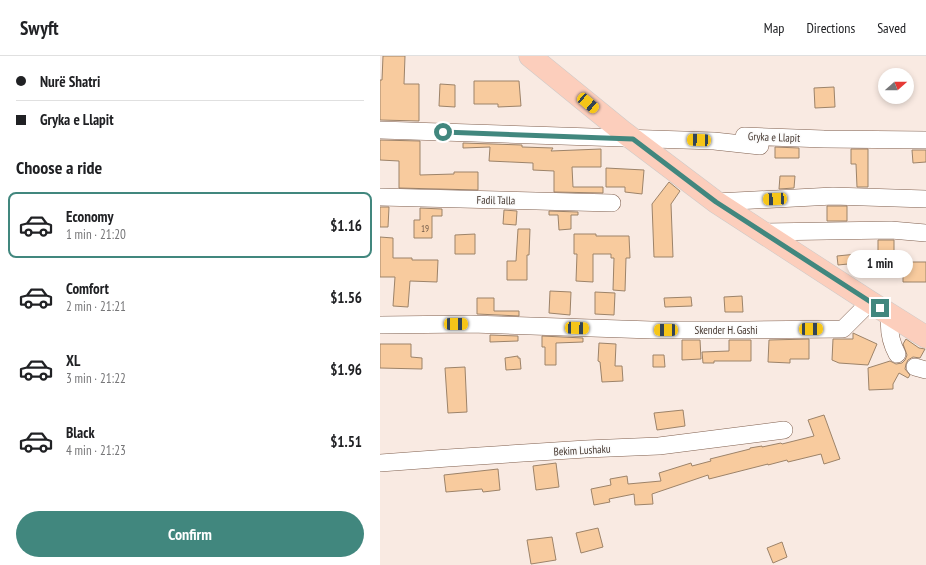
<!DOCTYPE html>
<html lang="en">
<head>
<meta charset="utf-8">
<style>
  :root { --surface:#fff; --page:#f2f2f2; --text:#202124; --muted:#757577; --line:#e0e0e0; --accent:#41877e }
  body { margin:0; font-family:"PT Sans Narrow",sans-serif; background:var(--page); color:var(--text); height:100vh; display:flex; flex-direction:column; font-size:15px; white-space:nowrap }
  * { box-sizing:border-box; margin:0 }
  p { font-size:13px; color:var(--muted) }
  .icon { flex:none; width:22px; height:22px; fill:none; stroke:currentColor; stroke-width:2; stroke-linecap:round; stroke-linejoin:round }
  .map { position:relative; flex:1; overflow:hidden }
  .details { display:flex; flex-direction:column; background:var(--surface); width:380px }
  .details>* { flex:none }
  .hud { display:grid; align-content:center; height:88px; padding:0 16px; background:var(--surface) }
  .needle { width:26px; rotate:69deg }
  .buttons { position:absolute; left:498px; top:12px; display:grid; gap:8px }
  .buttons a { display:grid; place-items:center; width:36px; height:36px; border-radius:50%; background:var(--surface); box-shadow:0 2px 6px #0003; font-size:20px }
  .end { position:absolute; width:18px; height:18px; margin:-9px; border:5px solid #41877e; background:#fff; box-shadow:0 0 0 2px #fff }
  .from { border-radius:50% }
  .bubble { position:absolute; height:28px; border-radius:14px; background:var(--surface); box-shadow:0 2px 6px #0003; font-size:13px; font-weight:700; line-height:28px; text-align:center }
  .car { position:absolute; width:12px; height:24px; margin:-12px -6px; border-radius:5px; box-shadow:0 0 3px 1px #0007; background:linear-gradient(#f5c518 24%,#345 0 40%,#f5c518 0 76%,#345 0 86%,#f5c518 0) }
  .hud b { display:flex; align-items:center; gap:14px; height:38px; font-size:15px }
  .hud b+b { border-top:1px solid var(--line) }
  .hud i { width:10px; height:10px; background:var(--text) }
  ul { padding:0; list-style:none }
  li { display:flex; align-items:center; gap:12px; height:66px; margin:0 8px 6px; padding:0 8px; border:2px solid transparent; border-radius:8px }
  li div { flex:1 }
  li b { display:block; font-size:15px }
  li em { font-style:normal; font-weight:700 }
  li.selected { border-color:var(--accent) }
  li>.icon { width:36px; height:36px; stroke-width:1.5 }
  h2 { padding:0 16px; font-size:18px; line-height:48px }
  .primary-button { display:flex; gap:8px; margin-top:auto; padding:8px 16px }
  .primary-button a { flex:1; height:46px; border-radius:24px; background:var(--accent); color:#fff; font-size:16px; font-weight:700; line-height:46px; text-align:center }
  header { display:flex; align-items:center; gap:24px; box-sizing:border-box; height:56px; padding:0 20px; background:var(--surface); border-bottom:1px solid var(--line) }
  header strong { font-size:19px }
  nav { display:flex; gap:22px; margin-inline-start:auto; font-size:14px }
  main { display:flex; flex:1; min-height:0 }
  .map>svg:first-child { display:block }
  .building { fill:#f8cb9e; stroke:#9d8369 }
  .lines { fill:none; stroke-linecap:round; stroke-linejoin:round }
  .minor-casing { stroke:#80604f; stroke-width:18 }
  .major-casing { stroke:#cecac8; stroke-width:23 }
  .minor { stroke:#fff; stroke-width:17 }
  .major { stroke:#fccebc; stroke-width:22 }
  .route { stroke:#41877e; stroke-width:5 }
  .labels { text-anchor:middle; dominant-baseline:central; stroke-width:3; stroke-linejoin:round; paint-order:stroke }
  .number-label { font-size:9px; fill:#705a49 }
  .street-label { font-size:11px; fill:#43352d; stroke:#fbfbfb }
</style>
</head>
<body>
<header>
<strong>Swyft</strong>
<nav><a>Map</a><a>Directions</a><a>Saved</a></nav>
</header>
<main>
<section class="details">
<div class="hud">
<b><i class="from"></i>Nurë Shatri</b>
<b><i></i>Gryka e Llapit</b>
</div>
<h2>Choose a ride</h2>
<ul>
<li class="selected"><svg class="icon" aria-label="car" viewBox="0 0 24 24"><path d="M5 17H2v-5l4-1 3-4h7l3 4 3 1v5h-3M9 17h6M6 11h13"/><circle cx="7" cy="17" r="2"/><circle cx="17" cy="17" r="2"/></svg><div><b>Economy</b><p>1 min · 21:20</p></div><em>$1.16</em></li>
<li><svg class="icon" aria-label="car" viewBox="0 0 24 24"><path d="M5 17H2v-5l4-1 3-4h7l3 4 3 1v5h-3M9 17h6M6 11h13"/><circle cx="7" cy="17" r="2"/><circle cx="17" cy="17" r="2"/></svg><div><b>Comfort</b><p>2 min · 21:21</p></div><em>$1.56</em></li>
<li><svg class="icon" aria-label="car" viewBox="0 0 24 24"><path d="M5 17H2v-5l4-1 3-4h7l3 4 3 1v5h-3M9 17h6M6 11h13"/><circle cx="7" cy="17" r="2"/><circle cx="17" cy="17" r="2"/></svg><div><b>XL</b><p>3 min · 21:22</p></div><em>$1.96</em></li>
<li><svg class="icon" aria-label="car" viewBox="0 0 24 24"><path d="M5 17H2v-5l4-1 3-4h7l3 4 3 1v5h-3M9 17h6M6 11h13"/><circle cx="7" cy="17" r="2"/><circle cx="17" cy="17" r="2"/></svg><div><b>Black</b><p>4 min · 21:23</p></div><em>$1.51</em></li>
</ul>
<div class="primary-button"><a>Confirm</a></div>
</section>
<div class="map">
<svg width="546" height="509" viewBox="0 0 546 509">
  <rect width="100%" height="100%" fill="#f9eae2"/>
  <!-- building -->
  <path class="building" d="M 3,0 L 25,0 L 24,28 L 39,28 L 39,65 L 0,64 L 0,24 L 2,24 Z
    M 94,25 L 139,25 L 141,50 L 118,51 L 118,48 L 94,48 Z
    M 60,28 L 75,29 L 75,51 L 59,50 Z
    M 454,31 L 455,51 L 435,52 L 434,32 Z
    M 0,84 L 40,85 L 40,119 L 74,118 L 74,116 L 98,116 L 98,134 L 19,132 L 19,105 L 0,104 Z
    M 83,87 L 142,89 L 142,91 L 173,92 L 171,95 L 221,93 L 221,111 L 192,111 L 193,131 L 223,131 L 223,137 L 174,136 L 174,115 L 153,114 L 153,107 L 109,105 L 110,91 L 83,92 Z
    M 395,91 L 419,92 L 419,102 L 395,102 Z
    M 471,93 L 488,93 L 488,131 L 477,131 L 476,108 L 471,108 Z
    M 532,94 L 546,94 L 546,106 L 533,107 Z
    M 226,112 L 264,114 L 262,138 L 245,136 L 245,131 L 226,131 Z
    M 400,120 L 415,120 L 414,132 L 399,133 Z
    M 289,126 L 300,135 L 291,148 L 293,201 L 274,201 L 272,148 Z
    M 447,150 L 467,150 L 467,165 L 447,165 Z
    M 0,151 L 9,151 L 8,171 L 0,171 Z
    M 40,152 L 62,153 L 62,160 L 52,160 L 52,182 L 34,182 L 34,164 L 40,164 Z
    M 124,154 L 137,155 L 136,169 L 123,168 Z
    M 169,155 L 198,156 L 198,159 L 191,159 L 191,173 L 179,174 L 178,159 L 169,159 Z
    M 138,173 L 150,173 L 149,199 L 147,199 L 147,224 L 127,224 L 127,205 L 136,205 Z
    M 95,178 L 95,198 L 75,198 L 75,179 Z
    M 194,178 L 216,178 L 216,180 L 249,180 L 250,202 L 246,202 L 245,235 L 233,234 L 234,202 L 231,202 L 231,198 L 213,198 L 213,226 L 196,225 L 197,198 L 194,198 Z
    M 0,181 L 13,182 L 13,202 L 32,202 L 32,204 L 58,204 L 57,226 L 30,225 L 28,251 L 13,250 L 15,221 L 0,221 Z
    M 498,184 L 514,184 L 514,203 L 498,203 Z
    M 477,198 L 478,207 L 458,209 L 457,200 Z
    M 523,206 L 546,206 L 546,226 L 523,226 Z
    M 170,235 L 191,236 L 190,259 L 169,257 Z
    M 215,236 L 235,237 L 234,259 L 215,258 Z
    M 362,240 L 363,256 L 345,256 L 344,241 Z
    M 311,241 L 312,250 L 285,251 L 284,242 Z
    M 97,242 L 114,242 L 114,255 L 139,255 L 139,260 L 97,258 Z
    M 473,277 L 497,288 L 488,309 L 459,307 L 452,304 L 453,283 L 473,283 Z
    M 110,279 L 138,280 L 138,285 L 110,286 Z
    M 162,280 L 203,282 L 203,286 L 176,287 L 176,309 L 165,309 L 165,291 L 162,291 Z
    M 429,283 L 429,303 L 410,303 L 410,307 L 388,306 L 389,284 Z
    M 526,283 L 539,292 L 545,293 L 540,302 L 533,301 L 528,304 L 526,308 L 525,313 L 530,319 L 528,322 L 519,317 L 513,328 L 513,333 L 489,334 L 488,312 L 510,305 L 516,308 L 522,307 L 525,304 L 527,299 L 523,288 Z
    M 302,284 L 320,284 L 321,303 L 302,304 Z
    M 349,284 L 371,284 L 371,305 L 334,305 L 334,307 L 323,307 L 322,296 L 349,295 Z
    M 219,287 L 236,288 L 235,310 L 242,310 L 243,325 L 222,326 L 220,306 L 218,305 Z
    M 0,288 L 31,288 L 31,301 L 42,302 L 42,313 L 0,312 Z
    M 273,299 L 284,299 L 285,311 L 273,311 Z
    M 138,300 L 138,302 L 140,302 L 141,313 L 126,314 L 125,302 Z
    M 85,311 L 87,356 L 68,357 L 65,312 Z
    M 303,354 L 305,370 L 277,374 L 274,357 Z
    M 444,359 L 460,403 L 444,408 L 441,398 L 408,406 L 407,404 L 388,409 L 388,408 L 329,423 L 328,419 L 272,438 L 273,448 L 255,449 L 254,438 L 229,443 L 230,446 L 214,449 L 211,433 L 231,429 L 230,423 L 247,420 L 248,428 L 281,425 L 279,417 L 311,407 L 312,410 L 331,405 L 330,403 L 370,393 L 370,392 L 382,390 L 382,391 L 401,387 L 402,388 L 434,380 L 428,364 Z
    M 176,407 L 179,431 L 156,434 L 153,410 Z
    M 118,413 L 120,434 L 103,436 L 102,433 L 66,436 L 64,419 Z
    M 218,472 L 223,491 L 201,497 L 196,477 Z
    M 172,481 L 176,504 L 151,508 L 147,484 Z
    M 402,486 L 407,501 L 393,507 L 387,492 Z"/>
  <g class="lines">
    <!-- minor casing -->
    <g class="minor-casing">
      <path id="minor" d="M 0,74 L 334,85 L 380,90
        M 364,80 L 444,83 L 546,84
        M 0,141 L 232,147
        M 336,146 L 453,140 L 546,143
        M 384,176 L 511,174 L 546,177
        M 510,258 C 508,273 510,285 517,298
        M 0,269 L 91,268 L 272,274 L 368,274 L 463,273 L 490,246
        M 535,311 L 546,314
        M 0,407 L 68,402 L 206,393 L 279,390 L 404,374"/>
    </g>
    <!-- major casing -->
    <g class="major-casing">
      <path id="major" d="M 150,0 L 242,75 L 336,146 L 490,246 L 546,281"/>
    </g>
    <!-- minor -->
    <use href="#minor" class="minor"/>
    <!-- major -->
    <use href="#major" class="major"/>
  </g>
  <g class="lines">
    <!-- route -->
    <path class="route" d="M 63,76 L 253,83 L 336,146 L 500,252"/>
  </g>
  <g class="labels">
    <!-- number labels -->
    <g class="number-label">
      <text x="45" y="172">19</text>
    </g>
    <!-- street labels -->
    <g class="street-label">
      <text transform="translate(394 81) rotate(2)">Gryka e Llapit</text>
      <text transform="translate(116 144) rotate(1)">Fadil Talla</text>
      <text x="346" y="274">Skender H. Gashi</text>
      <text transform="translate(202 394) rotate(-3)">Bekim Lushaku</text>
    </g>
  </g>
</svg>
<div class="buttons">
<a><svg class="needle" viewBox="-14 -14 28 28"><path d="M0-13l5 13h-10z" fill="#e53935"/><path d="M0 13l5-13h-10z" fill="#757577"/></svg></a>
</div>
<i class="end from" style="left:63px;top:76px"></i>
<i class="end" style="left:500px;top:252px"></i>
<div class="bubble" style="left:467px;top:194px;width:66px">1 min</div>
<i class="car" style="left:208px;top:47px;rotate:130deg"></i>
<i class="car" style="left:319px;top:84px;rotate:272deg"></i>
<i class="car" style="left:395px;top:143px;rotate:267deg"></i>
<i class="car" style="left:76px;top:268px;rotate:90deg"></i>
<i class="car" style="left:197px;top:272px;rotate:92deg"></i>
<i class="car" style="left:431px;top:273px;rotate:89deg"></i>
<i class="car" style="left:286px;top:274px;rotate:270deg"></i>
</div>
</main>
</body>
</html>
